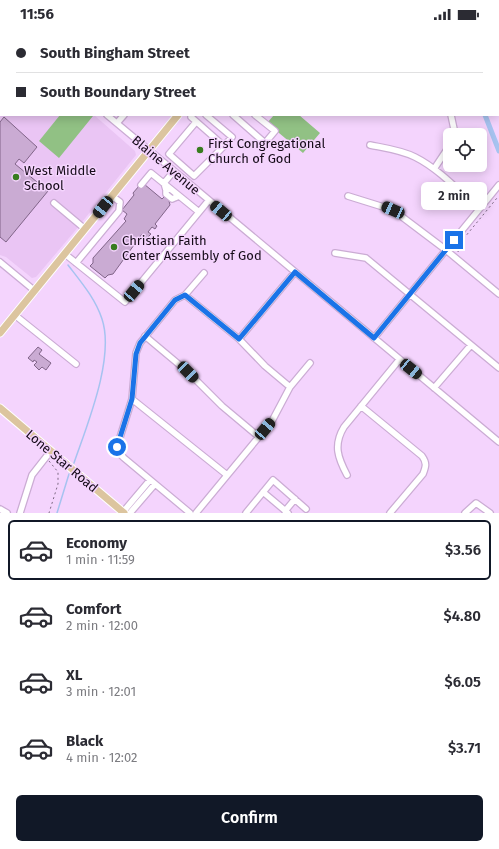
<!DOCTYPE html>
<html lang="en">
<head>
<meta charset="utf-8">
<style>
  :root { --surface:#fff; --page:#f2f2f3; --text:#2b2b33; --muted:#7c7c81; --line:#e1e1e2; --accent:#111827 }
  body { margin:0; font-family:"Fira Sans",sans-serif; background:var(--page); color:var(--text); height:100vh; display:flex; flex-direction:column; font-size:15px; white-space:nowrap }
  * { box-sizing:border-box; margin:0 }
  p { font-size:13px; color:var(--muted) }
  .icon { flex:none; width:22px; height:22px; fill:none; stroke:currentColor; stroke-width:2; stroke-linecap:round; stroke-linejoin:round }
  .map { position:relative; height:485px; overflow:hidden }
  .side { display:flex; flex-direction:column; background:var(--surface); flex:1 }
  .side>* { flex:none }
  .banner { position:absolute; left:0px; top:0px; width:499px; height:88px; box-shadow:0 2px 10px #0003; display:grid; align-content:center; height:88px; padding:0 16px; background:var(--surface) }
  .controls { position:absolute; left:443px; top:100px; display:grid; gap:8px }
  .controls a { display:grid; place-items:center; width:44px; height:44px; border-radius:6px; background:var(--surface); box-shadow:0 2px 10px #0003; font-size:20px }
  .end { position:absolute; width:18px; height:18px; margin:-9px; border:5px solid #1a73e8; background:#fff; box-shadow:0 0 0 2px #fff }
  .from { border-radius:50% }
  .bubble { position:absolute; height:28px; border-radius:6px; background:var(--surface); box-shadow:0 2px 10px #0003; font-size:13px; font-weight:600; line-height:28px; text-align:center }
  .car { position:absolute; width:12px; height:24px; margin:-12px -6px; border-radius:5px; box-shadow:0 0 3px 1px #0007; background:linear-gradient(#222 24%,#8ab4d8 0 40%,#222 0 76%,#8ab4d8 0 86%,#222 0) }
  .banner b { display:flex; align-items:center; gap:14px; height:38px; font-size:15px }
  .banner b+b { border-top:1px solid var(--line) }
  .banner i { width:10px; height:10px; background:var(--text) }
  ul { padding:7px 0 0; list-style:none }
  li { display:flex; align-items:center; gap:12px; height:60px; margin:0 8px 6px; padding:0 8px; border:2px solid transparent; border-radius:6px }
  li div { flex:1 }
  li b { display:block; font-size:15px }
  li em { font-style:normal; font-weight:600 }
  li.on { border-color:var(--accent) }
  li>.icon { width:36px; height:36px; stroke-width:1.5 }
  .action { display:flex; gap:8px; margin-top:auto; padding:8px 16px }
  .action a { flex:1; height:46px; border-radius:6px; background:var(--accent); color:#fff; font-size:16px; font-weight:600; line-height:46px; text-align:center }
  .status { display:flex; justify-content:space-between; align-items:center; height:28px; padding:0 20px; background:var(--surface); direction:ltr }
  .status svg { height:11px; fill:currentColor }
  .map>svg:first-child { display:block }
  .built { fill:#eac5f4 }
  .green { fill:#91c184 }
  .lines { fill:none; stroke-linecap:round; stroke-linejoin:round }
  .stream { stroke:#a6c3f0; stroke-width:1.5 }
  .canal { stroke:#a6c3f0; stroke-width:5 }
  .building { fill:#caabd3; stroke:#816589 }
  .minor-casing { stroke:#cbacd4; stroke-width:8 }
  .major-casing { stroke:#fff; stroke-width:9 }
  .path { stroke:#7c6882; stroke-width:1; stroke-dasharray:2 3; stroke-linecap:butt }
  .minor { stroke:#fff; stroke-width:5.5 }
  .major { stroke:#dcc59f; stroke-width:7 }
  .route { stroke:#1a73e8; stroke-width:5 }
  .poi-dot { fill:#387c1f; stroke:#f4d4fd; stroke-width:1.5 }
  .labels { text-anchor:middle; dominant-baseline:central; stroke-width:3; stroke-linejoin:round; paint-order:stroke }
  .poi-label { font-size:13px; fill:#150a18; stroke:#f4d4fd; text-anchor:start }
  .street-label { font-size:13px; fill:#150a18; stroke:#f4d4fd }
</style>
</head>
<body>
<div class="status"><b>11:56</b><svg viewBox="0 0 49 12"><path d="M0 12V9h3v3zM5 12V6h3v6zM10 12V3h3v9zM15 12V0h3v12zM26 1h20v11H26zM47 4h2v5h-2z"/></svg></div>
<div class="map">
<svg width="499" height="485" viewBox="0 0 499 485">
  <rect width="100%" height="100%" fill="#f4d4fd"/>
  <!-- built -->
  <path class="built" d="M 0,5 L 1,87 L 94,87 L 135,123 L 136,127 L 74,204 L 36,249 L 32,250 L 6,229 L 0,227 Z"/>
  <!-- green -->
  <path class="green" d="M 60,87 L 93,88 L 59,130 L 39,113 Z
    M 274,87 L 299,87 L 320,105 L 303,125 L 267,95 Z"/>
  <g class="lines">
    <!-- stream -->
    <path class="stream" d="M 68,237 C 81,254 95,270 102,291 C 115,330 87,397 74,435
      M 57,485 L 69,446"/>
    <!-- canal -->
    <path class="canal" d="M 474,0 L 474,1
      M 485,87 L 499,123"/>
  </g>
  <!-- building -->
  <path class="building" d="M 4,89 L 37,119 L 24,135 L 19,131 L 15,136 L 48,163 L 6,214 L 0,209 L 0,94 Z
    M 144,156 L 162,171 L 168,165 L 172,168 L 169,173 L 170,177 L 155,196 L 157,198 L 155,201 L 152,199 L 148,204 L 151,206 L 147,210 L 142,206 L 113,246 L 108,247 L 105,250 L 90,238 L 93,235 L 93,230 L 126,193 L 124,191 L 127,186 L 122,182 L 134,167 L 133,165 L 139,158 L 141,160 Z
    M 38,319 L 42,322 L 39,326 L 51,335 L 46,342 L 42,339 L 39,342 L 34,337 L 37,334 L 34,332 L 33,334 L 28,330 Z"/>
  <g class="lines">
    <!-- minor casing -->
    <g class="minor-casing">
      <path id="minor" d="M 2,0 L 4,1
        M 90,0 L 90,1
        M 149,0 L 149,1
        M 309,0 L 310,1
        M 399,0 L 400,1
        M 455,0 L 457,1
        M 20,1 L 20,0
        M 498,34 L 499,35
        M 107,87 L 499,414
        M 192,87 L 191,89 L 224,118 L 232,109 L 206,87
        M 233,87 L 265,115 L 275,103 L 255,87
        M 451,87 L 454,101 L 453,107
        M 196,94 L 169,126 L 194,148 L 224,118
        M 117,95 L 124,87
        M 370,117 C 385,120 401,122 415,129 C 439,141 459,163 479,181
        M 434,141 L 450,117
        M 174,143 L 164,155 L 166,162 L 166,166 L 172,171 L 179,168
        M 141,157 L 151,145 L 199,184
        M 348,168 L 393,182 L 446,222 L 499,266
        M 54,175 L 85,201
        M 335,225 L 366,230 L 499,340
        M 65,226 L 125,274 L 209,172
        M 0,234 L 35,263
        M 76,235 L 119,183 L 120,174 L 112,168
        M 185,267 L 239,311 L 265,338 L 290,359
        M 16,288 L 76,336
        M 145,308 L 188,344 L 222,378 L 259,409
        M 374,310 L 499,157
        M 239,311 L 295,244
        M 434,360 L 471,317
        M 132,371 L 227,447
        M 361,378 L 422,428 C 427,435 426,438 423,446 L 390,485
        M 347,447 C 338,430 333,417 344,399 L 399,332
        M 263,464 L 288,485
        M 0,481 L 7,485
        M 285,483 L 295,471
        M 123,484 L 150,452
        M 20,485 L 32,447 L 50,424
        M 130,485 L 155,456
        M 190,485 L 124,430 L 120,426 L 117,419 L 132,371 L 136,325 L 140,315 L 175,272 L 185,267 L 204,245
        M 196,485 L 272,393 L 290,359 L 310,335
        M 246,485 L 273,452 L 306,481
        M 465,485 L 476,475 L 490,485"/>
    </g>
    <!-- major casing -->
    <g class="major-casing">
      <path id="major" d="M 250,1 L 250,0
        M 0,305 L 178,87
        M 0,380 L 124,485"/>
    </g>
    <!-- path -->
    <path class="path" d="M 0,15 L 1,16
      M 458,224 L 460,215 L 497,170
      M 49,433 L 58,444 L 58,456 L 49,485"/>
    <!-- minor -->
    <use href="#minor" class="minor"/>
    <!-- major -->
    <use href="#major" class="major"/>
  </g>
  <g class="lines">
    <!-- route -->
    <path class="route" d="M 117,419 L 132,371 L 136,326 L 140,315 L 175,272 L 185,267 L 239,311 L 295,244 L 374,310 L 454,212"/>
  </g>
  <!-- markers -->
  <g class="poi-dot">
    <circle cx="200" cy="122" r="4"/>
    <circle cx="16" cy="149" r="4"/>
    <circle cx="114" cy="219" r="4"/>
  </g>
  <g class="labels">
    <!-- poi labels -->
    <g class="poi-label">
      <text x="208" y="115">First Congregational<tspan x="208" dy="15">Church of God</tspan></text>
      <text x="24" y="142">West Middle<tspan x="24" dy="15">School</tspan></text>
      <text x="122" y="212">Christian Faith<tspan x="122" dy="15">Center Assembly of God</tspan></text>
    </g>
    <!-- street labels -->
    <g class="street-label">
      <text transform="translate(166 137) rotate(40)">Blaine Avenue</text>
      <text transform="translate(62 433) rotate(40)">Lone Star Road</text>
    </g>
  </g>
</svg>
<div class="controls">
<a><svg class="icon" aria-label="locate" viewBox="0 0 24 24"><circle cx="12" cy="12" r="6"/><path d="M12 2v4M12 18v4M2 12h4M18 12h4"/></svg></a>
</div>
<i class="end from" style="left:117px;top:419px"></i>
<i class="end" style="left:454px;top:212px"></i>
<div class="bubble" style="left:421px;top:154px;width:66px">2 min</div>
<i class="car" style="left:103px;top:179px;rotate:219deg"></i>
<i class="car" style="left:393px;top:182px;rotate:294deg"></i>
<i class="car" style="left:221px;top:183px;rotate:310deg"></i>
<i class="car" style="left:134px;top:263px;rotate:40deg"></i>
<i class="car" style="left:411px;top:341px;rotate:129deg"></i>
<i class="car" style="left:188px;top:344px;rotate:135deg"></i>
<i class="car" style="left:265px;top:401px;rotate:40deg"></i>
<div class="banner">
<b><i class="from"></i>South Bingham Street</b>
<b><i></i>South Boundary Street</b>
</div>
</div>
<section class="side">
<ul>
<li class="on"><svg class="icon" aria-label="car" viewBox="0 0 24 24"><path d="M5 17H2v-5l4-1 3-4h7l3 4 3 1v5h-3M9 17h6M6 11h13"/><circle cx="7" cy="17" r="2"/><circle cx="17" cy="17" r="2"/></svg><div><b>Economy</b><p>1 min · 11:59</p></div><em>$3.56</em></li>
<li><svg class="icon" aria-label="car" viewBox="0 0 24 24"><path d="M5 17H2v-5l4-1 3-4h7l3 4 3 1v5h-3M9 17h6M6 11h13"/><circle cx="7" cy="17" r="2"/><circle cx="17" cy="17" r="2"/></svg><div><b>Comfort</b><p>2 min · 12:00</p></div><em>$4.80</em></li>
<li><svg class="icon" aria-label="car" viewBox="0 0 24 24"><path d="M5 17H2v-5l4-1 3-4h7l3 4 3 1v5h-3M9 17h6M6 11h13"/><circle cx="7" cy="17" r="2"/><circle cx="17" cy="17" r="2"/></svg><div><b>XL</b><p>3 min · 12:01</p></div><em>$6.05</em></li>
<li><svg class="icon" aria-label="car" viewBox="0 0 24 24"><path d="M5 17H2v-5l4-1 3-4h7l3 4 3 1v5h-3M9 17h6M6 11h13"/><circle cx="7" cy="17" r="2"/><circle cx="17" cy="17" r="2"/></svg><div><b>Black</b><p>4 min · 12:02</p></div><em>$3.71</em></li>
</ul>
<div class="action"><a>Confirm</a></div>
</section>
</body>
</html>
